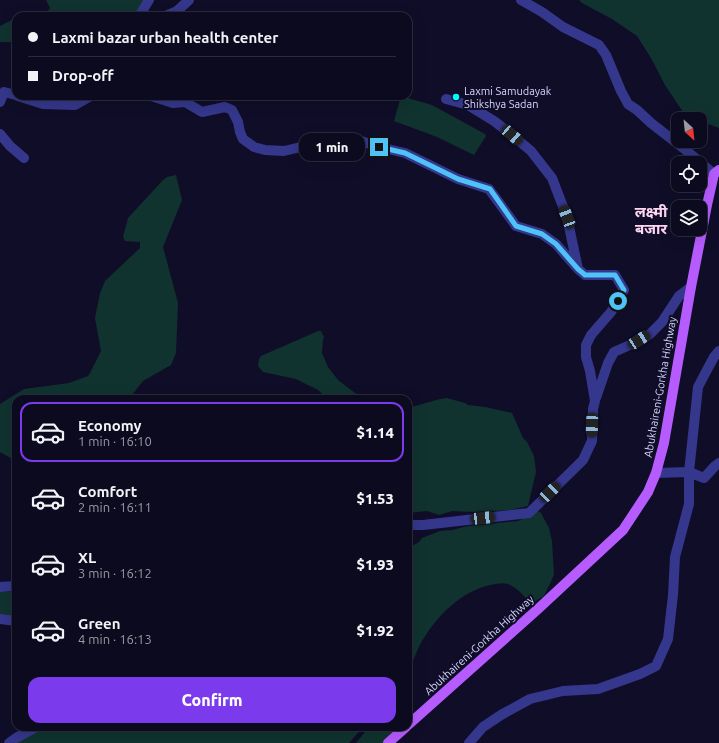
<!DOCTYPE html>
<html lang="en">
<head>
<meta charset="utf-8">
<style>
  :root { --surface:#0c0a1e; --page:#151327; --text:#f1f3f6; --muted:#9a9aa4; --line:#2c2b3c; --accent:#7c3aed }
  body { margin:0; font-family:Ubuntu,"Noto Sans Devanagari",sans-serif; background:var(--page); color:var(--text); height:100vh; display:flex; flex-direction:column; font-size:15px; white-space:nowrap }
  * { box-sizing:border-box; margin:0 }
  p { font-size:13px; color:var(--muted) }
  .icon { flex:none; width:22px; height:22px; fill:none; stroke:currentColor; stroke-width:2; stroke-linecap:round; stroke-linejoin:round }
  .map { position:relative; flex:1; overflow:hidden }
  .side { position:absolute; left:12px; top:395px; width:400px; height:336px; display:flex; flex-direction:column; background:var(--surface); border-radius:12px; box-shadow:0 4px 16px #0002,0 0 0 1px var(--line) }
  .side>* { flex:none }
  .guide { position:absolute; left:12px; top:12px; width:400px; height:88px; border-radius:12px; box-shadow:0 4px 16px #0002,0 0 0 1px var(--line); display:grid; align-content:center; height:88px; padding:0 16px; background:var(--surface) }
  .needle { width:26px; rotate:153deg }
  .fabs { position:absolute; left:671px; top:112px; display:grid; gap:8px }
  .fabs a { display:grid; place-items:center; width:36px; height:36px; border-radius:8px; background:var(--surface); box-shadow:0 4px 16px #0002,0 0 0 1px var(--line); font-size:20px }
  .end { position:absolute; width:18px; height:18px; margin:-9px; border:5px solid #4fc3f7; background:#111; box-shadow:0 0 0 2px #111 }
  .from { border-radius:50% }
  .bubble { position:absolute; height:28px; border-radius:12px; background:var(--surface); box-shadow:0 4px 16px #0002,0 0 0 1px var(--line); font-size:13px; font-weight:800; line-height:28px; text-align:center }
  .car { position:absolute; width:12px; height:24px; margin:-12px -6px; border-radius:5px; box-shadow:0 0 3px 1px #0007; background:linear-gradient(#222 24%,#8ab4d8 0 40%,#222 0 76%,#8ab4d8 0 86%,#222 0) }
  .guide b { display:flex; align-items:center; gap:14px; height:38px; font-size:15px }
  .guide b+b { border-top:1px solid var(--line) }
  .guide i { width:10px; height:10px; background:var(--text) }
  ul { padding:7px 0 0; list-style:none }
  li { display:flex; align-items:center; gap:12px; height:60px; margin:0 8px 6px; padding:0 8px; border:2px solid transparent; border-radius:12px }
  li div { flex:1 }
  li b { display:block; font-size:15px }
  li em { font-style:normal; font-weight:800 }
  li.current { border-color:var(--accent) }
  li>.icon { width:36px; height:36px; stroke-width:1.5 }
  .button { display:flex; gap:8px; margin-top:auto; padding:8px 16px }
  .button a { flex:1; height:46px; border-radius:12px; background:var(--accent); color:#fff; font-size:16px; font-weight:800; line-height:46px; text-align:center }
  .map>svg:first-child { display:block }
  .green { fill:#10332f }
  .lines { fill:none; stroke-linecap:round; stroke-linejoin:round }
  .minor { stroke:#34378b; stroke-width:10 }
  .major { stroke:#b65cff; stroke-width:10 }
  .route { stroke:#4fc3f7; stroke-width:5 }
  .poi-dot { fill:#01f8ff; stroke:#100d28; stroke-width:1.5 }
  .labels { text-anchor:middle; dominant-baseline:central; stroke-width:4; stroke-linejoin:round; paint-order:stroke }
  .poi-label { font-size:11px; fill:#d7d5ff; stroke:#100d28; text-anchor:start }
  .street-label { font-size:11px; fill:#d7d5ff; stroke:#100d28 }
  .district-label { font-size:15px; font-weight:bold; fill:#ffd7f3; stroke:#100d28 }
</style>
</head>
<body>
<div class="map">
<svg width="719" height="743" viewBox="0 0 719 743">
  <rect width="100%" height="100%" fill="#100d28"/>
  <!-- green -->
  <path class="green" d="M 46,0 L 146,0 L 138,12 L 132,16 L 20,16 L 24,14 L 46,14 L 50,8 Z
    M 579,0 L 719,0 L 719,128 L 700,121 L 700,119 L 697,119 L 683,112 L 665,85 L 651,58 L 637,36 L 612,19 L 582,3 Z
    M 16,18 L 16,42 L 0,42 L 0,26 Z
    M 401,96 L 432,105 L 485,134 L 486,136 L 474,155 L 437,137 L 394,121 Z
    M 176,175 L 182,200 L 163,247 L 178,303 L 176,353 L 171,365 L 143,381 L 129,399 L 16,399 L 16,461 L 0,452 L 0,404 L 24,389 L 69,383 L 88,376 L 90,373 L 101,351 L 95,318 L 100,293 L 105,281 L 140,248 L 140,242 L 125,241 L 123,237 L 128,218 L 163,180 L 167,177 Z
    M 318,331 L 321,331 L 324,337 L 323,340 L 322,353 L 328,367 L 338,380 L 363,399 L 328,399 L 318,390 L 296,379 L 263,372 L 258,366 L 259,359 L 261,356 Z
    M 447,398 L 465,403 L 468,405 L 485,407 L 512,413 L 523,438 L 527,442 L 534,456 L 536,472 L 528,506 L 510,510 L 474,512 L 452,511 L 439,515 L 427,511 L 408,513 L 408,408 L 440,399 Z
    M 538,511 L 541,513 L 549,528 L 552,541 L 554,575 L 544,596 L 537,600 L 534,603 L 531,604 C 525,597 517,587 508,584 C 502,582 495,584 490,585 C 461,592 439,614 424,638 C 417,647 416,659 408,668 L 408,582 L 411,575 L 410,562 L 410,547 L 419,542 L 422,538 L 440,531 L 452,530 L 468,526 L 518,521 Z
    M 0,592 L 16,592 L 16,619 L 0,616 Z
    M 42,727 L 363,727 L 349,743 L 17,743 Z
    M 369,727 L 401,727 L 384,743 L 356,743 Z"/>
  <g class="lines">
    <!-- minor -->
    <path class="minor" d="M 521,0 L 542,12 L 563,27 L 599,45 L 606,55 L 621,91 L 628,104 L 637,110 L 651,123 L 687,151 L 714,174
      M 138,16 L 141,13 L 149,0
      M 165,16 L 177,11 L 189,0
      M 18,96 L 43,104 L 75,105 L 91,96
      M 151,96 L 173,103 L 185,102 L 202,112 L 225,107 L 232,110 L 238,122 L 240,132 L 243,139 L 254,147 L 265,150 L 284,151 L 305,146 L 330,144 L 358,140 L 379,147 L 405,153 L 458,179 L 489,189 L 516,226 L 542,234 L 556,244 L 577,268
      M 0,102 L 4,92 L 16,95
      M 0,134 L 10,146 L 24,158
      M 596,398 L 608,363 L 614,352 L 639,341 L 650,334 L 662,322 L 679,296 L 691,287
      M 656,473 L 689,472 L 698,387 L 708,368 L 714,357 L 719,351
      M 408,525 L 423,525 L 529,513 L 583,460 L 592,441 L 593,409 L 595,401 L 590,371 L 586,357 L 586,345 L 591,335 L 611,312 L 624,290 L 615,275 L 585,275 L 578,269 L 567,217 L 552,178 L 531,151 L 512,135 L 494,121 L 468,105 L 446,99
      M 0,587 L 16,586
      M 0,619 L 16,621
      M 9,743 L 16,738 L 36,727
      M 469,743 L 483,727 L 501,715 L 530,699 L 563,691 L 598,689 L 640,674 L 656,666 L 668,639 L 673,595 L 675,557 L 689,504 L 689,472 L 704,478 L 715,466 L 719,463"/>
    <!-- major -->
    <path class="major" d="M 408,725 L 538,609 L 623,530 L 648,492 L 656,473 L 664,443 L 691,287 L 707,205 L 714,174 L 719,170
      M 388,743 L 406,727"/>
  </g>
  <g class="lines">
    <!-- route -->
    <path class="route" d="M 379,147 L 405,153 L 458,179 L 490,189 L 516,226 L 542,234 L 556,244 L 578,269 L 585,275 L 615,275 L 624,290 L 618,301"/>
  </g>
  <!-- markers -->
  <circle class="poi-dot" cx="456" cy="97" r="4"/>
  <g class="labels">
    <!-- poi labels -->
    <g class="poi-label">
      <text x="464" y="91">Laxmi Samudayak<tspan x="464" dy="13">Shikshya Sadan</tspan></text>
    </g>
    <!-- street labels -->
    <g class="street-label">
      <text transform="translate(660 387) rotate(-80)">Abukhaireni-Gorkha Highway</text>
      <text transform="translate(479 645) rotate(-42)">Abukhaireni-Gorkha Highway</text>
    </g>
    <!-- district labels -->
    <g class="district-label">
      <text x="651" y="211">लक्ष्मी<tspan x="651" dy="17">बजार</tspan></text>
    </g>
  </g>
</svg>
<div class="fabs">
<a><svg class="needle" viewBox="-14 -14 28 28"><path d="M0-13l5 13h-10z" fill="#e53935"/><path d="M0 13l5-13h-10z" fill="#9a9aa4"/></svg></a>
<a><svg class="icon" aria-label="locate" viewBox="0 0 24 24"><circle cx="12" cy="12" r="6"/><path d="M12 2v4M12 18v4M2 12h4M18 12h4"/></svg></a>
<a><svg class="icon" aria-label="layers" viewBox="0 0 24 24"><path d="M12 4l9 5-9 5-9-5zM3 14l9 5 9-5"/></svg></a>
</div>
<i class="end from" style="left:618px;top:301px"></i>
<i class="end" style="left:379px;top:147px"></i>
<div class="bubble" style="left:299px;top:133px;width:66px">1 min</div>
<i class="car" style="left:512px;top:135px;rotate:131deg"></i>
<i class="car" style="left:567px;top:217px;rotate:339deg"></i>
<i class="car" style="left:639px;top:340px;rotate:57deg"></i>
<i class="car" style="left:592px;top:425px;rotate:182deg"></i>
<i class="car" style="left:550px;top:492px;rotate:46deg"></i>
<i class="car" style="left:483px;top:518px;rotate:84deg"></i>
<div class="guide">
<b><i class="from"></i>Laxmi bazar urban health center</b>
<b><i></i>Drop-off</b>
</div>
<section class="side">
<ul>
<li class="current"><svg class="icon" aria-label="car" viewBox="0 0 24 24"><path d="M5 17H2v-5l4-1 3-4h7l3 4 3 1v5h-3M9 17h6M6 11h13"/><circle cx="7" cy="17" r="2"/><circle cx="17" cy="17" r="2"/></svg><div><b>Economy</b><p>1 min · 16:10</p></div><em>$1.14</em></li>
<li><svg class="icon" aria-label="car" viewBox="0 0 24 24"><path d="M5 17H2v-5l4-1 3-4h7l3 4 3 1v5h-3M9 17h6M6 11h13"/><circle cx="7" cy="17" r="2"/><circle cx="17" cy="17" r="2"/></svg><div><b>Comfort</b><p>2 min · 16:11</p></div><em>$1.53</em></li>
<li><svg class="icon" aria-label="car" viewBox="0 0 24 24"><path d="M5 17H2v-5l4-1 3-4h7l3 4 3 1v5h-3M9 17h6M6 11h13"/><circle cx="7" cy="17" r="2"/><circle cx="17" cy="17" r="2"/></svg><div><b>XL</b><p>3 min · 16:12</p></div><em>$1.93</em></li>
<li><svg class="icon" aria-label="car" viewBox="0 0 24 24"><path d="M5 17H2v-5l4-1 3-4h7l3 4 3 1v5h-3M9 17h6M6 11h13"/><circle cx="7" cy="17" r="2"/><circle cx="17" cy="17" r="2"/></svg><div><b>Green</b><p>4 min · 16:13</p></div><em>$1.92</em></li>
</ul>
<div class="button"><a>Confirm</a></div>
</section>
</div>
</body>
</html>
